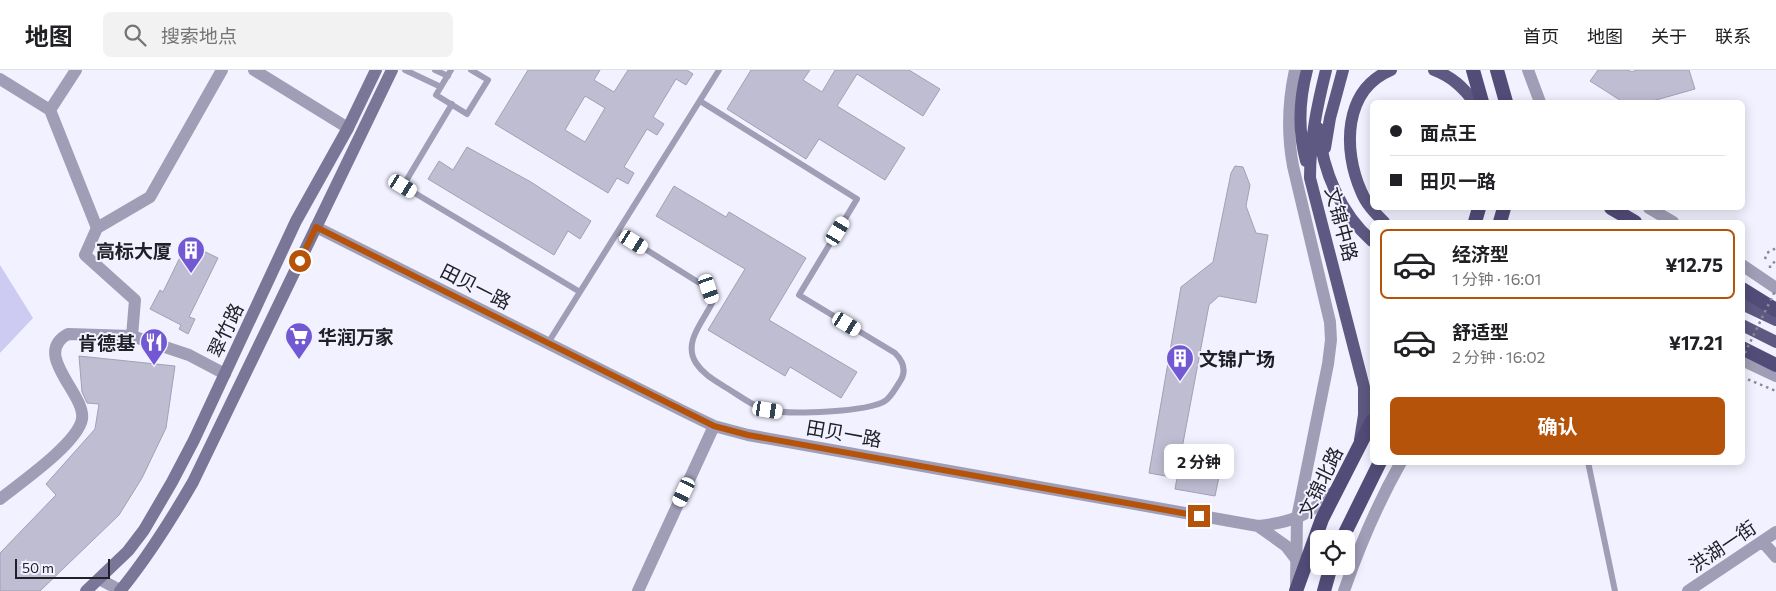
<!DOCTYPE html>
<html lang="zh">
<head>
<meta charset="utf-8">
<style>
  :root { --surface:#fff; --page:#f2f2f2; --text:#202124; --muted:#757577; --line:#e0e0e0; --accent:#b45309 }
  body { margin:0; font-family:Commissioner,"Noto Sans SC",sans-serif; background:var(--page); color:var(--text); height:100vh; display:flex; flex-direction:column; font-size:19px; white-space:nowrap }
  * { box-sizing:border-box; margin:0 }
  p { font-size:16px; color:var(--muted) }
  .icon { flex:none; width:28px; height:28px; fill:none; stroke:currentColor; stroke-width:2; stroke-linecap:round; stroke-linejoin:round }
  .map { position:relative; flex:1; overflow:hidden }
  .panel { position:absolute; left:1370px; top:150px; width:375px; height:245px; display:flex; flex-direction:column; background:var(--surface); border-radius:8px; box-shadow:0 2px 12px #0003 }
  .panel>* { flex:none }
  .banner { position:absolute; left:1370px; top:30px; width:375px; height:110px; border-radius:8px; box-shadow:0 2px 12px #0003; display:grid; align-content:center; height:110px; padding:0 20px; background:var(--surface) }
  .tools { position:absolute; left:1310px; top:460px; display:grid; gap:10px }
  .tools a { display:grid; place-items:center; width:45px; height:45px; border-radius:8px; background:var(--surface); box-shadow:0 2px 12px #0003; font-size:25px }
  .scale { position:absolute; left:15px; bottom:12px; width:95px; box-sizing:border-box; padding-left:5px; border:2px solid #202028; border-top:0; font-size:14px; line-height:18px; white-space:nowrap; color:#202028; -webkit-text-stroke:4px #f2f1ff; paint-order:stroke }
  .end { position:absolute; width:22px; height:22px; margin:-11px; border:6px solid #b45309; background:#fff; box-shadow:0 0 0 2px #fff }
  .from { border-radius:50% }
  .bubble { position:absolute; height:35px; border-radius:8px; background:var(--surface); box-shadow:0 2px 12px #0003; font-size:16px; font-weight:700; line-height:35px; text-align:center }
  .car { position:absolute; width:15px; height:30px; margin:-15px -8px; border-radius:6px; box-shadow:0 0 4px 1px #0007; background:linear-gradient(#fff 24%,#345 0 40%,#fff 0 76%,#345 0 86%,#fff 0) }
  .banner b { display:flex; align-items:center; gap:18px; height:48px; font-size:19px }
  .banner b+b { border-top:1px solid var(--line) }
  .banner i { width:12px; height:12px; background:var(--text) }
  ul { padding:9px 0 0; list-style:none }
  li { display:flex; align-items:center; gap:15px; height:70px; margin:0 10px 8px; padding:0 10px; border:2px solid transparent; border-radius:8px }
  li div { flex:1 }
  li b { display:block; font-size:19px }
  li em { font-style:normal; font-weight:700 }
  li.active { border-color:var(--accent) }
  li>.icon { width:45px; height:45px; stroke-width:1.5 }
  .button { display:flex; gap:10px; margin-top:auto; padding:10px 20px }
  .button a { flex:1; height:58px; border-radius:8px; background:var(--accent); color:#fff; font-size:20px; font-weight:700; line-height:58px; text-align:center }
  header { display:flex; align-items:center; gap:30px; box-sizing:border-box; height:70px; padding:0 25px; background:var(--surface); border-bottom:1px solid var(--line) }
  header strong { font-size:24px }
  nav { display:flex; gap:28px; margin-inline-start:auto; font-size:18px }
  .search { width:350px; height:45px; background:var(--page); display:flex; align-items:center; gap:12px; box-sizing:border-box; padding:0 18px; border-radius:8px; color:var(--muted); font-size:19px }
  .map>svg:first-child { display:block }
  .green { fill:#cecbf2 }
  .building { fill:#bebdd2; stroke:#a1a0b5; fill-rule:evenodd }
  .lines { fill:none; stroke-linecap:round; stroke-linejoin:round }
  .path { stroke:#898893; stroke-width:2.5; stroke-dasharray:2.5 4; stroke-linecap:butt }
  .service { stroke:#a09eb6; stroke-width:6 }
  .minor { stroke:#a09eb6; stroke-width:12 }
  .tertiary { stroke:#a09eb6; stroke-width:12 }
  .secondary { stroke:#797698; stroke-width:12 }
  .primary { stroke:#5d5982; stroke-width:12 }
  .trunk { stroke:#524c78; stroke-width:14 }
  .path-bridge { stroke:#898893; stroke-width:2.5; stroke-dasharray:2.5 4; stroke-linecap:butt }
  .route { stroke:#b45309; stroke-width:6 }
  .labels { text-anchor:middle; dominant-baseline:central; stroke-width:4; stroke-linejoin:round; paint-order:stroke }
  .street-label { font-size:19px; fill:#202028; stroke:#f2f1ff }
  .poi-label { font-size:19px; font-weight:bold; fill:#202028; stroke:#f2f1ff; text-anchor:end }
</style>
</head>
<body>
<header>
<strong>地图</strong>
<div class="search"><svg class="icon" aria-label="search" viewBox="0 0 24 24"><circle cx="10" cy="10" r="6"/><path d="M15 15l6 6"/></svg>搜索地点</div>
<nav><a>首页</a><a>地图</a><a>关于</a><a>联系</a></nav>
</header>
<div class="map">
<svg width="1776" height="521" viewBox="0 0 1776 521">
  <rect width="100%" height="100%" fill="#f2f1ff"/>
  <!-- green -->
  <path class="green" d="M 0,195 L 33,248 L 0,283 Z"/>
  <!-- building -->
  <path class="building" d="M 528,0 L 600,0 L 594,10 L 614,22 L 628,0 L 687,0 L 693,4 L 686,15 L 676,9 L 653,47 L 664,54 L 657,65 L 647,59 L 624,97 L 634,103 L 628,114 L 617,108 L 608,123 L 495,54 ZM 585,26 L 605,38 L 585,72 L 565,60 Z
    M 751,0 L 810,0 L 803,10 L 822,22 L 835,0 L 909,0 L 940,19 L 923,46 L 857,4 L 837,36 L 905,78 L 885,110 L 819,69 L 806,89 L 727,39 Z
    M 1598,0 L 1628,0 L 1632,2 L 1636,0 L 1689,0 L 1695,19 L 1649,32 L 1623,32 L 1590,11 Z
    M 467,77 L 531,112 L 591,151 L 580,169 L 568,161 L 554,185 L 428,109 L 439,91 L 453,100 Z
    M 1235,96 L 1243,97 L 1250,115 L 1246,136 L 1256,163 L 1268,165 L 1256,233 L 1219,226 L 1209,235 L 1180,389 L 1214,395 L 1220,402 L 1215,426 L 1175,419 L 1177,408 L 1149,403 L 1181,217 L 1213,192 L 1231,103 Z
    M 674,116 L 726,147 L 729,142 L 806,188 L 769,250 L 857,302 L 841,328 L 790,297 L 785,306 L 708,260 L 745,199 L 656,146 Z
    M 187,173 L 218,188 L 189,247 L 195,249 L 188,264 L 179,259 L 181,255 L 150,239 L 160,220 L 163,222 Z
    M 79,286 L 175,296 L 166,358 L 142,408 L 119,445 L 40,521 L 0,521 L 0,483 L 56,425 L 46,414 L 95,359 L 99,334 L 87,333 L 82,322 Z"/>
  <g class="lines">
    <!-- path -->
    <path class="path" d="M 1765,189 L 1767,183 L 1776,178
      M 1770,198 L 1770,195 L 1776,191
      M 1742,307 L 1776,321"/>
    <!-- service -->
    <path class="service" d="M 405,0 L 441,17
      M 435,0 L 448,6
      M 451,0 L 436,25 L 467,44 L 488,10 L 471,0
      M 452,34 L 403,116 L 580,222
      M 618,162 L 709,219 C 710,222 713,227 713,230 C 712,235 708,240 706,244 C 697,259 685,276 696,293 C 703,304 714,310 725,317 C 739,325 753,337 769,340 C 789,345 868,342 885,331 C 891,327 895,319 899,313 C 907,302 904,292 895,283 L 799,225 L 857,129 L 700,31
      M 548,273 L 719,0
      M 1588,392 L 1615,521"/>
    <!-- minor -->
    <path class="minor" d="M 254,0 L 348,58
      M 1295,0 C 1288,32 1287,64 1293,96 L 1330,252 L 1331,270 L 1328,294 L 1297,448 L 1296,516
      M 1528,0 L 1540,32
      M 0,9 L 50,40 L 97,158
      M 50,40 L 76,0
      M 1649,138 L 1673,152
      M 1742,195 L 1776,218
      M 132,266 L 135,230 L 85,185 L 97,158 L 150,127 L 222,0
      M 1742,290 L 1776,306
      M 0,429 C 20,413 78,373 82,349 C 86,324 31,284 68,264 L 132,266 L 189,285 L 225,304
      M 1763,472 L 1776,487
      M 1344,521 C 1359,477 1378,433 1401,392
      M 1688,521 L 1776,462"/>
    <!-- tertiary -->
    <path class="tertiary" d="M 316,157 L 685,342 L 714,356 L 748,365 L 1258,456 C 1294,452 1309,445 1335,421
      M 1258,456 L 1286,476 L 1296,489
      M 99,509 L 122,521
      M 638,521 L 714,356"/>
    <!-- secondary -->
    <path class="secondary" d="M 86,521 L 128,481 L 144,460 L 172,412 L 194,370 L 296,151 L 348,58 L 376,0
      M 120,521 C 148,487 171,450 193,412 L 392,0"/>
    <!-- primary -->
    <path class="primary" d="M 1326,0 C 1317,36 1310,70 1310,108 L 1364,317 L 1364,345 L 1360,370
      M 1434,0 C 1452,7 1463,17 1474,32
      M 1318,58 C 1323,101 1340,143 1372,171
      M 1325,78 L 1330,48 L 1343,0
      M 1306,91 C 1298,61 1299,30 1307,0
      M 1384,152 C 1375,143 1366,134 1361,121 C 1343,80 1343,20 1391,0
      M 1742,234 L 1776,250
      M 1742,255 L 1776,272"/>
    <!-- trunk -->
    <path class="trunk" d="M 1473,0 L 1482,32
      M 1497,0 L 1506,32
      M 1611,138 L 1635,152
      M 1475,152 L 1479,138
      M 1500,152 L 1504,138
      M 1742,219 L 1776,240
      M 1742,278 L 1776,295
      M 1342,469 L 1380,392
      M 1296,521 L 1322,449 L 1372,351
      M 1324,521 L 1331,496"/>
    <!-- path-bridge -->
    <path class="path-bridge" d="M 1742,289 L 1776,219"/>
  </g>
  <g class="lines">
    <!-- route -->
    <path class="route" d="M 300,191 L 316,157 L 714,356 L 748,365 L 1199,446"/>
  </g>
  <!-- icons -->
  <defs>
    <g id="building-pin" transform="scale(1.4375)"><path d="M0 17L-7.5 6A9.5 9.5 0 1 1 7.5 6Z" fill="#7259d3" stroke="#f2f1ff"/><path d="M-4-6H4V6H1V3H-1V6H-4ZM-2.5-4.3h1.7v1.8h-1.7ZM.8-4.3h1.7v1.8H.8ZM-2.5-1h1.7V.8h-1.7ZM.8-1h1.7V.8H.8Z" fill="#fff"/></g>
    <g id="supermarket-pin" transform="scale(1.4375)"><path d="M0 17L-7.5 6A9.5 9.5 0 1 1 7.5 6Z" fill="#7259d3" stroke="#f2f1ff"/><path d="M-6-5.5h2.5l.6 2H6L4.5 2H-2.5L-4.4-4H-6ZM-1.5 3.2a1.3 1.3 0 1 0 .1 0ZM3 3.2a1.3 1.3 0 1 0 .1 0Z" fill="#fff"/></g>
    <g id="restaurant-pin" transform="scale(1.4375)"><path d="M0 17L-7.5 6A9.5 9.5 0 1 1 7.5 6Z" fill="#7259d3" stroke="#f2f1ff"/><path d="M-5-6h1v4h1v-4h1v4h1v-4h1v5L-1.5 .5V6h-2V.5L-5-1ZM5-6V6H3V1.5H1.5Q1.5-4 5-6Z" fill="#fff"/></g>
  </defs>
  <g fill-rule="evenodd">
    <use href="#building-pin" x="191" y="180"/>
    <use href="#supermarket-pin" x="299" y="266"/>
    <use href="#restaurant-pin" x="154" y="272"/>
    <use href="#building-pin" x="1180" y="288"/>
  </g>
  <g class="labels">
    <!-- street labels -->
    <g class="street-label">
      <text transform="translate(1342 154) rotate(75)">文锦中路</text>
      <text transform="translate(476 216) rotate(27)">田贝一路</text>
      <text transform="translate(225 260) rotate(-65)">翠竹路</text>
      <text transform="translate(844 363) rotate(10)">田贝一路</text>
      <text transform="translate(1320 412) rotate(-64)">文锦北路</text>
      <text transform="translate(1722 476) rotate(-34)">洪湖一街</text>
    </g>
    <!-- poi labels -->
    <g class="poi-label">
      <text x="172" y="180">高标大厦</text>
      <text x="318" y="266" text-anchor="start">华润万家</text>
      <text x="135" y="272">肯德基</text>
      <text x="1199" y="288" text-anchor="start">文锦广场</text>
    </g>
  </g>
</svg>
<div class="tools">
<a><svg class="icon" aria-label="locate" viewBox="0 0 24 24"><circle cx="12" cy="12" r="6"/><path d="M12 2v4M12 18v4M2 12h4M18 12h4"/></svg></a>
</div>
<div class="scale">50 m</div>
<i class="end from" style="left:300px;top:191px"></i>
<i class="end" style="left:1199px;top:446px"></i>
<div class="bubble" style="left:1164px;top:374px;width:70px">2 分钟</div>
<i class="car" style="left:403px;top:116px;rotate:121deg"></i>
<i class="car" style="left:838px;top:161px;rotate:31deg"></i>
<i class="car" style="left:634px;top:172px;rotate:122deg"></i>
<i class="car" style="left:709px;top:219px;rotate:161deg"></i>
<i class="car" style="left:847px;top:254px;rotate:121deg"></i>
<i class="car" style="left:768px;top:340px;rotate:99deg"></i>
<i class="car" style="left:684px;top:422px;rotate:205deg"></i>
<div class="banner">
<b><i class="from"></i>面点王</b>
<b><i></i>田贝一路</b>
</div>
<section class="panel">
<ul>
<li class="active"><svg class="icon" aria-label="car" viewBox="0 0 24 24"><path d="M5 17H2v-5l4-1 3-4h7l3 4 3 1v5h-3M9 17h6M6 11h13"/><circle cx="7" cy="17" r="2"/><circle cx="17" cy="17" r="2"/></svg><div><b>经济型</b><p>1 分钟 · 16:01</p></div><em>¥12.75</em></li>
<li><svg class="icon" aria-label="car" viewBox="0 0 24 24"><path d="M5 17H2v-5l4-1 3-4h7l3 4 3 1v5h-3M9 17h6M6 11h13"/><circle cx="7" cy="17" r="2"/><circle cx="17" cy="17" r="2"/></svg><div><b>舒适型</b><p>2 分钟 · 16:02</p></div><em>¥17.21</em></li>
</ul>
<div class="button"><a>确认</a></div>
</section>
</div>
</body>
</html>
